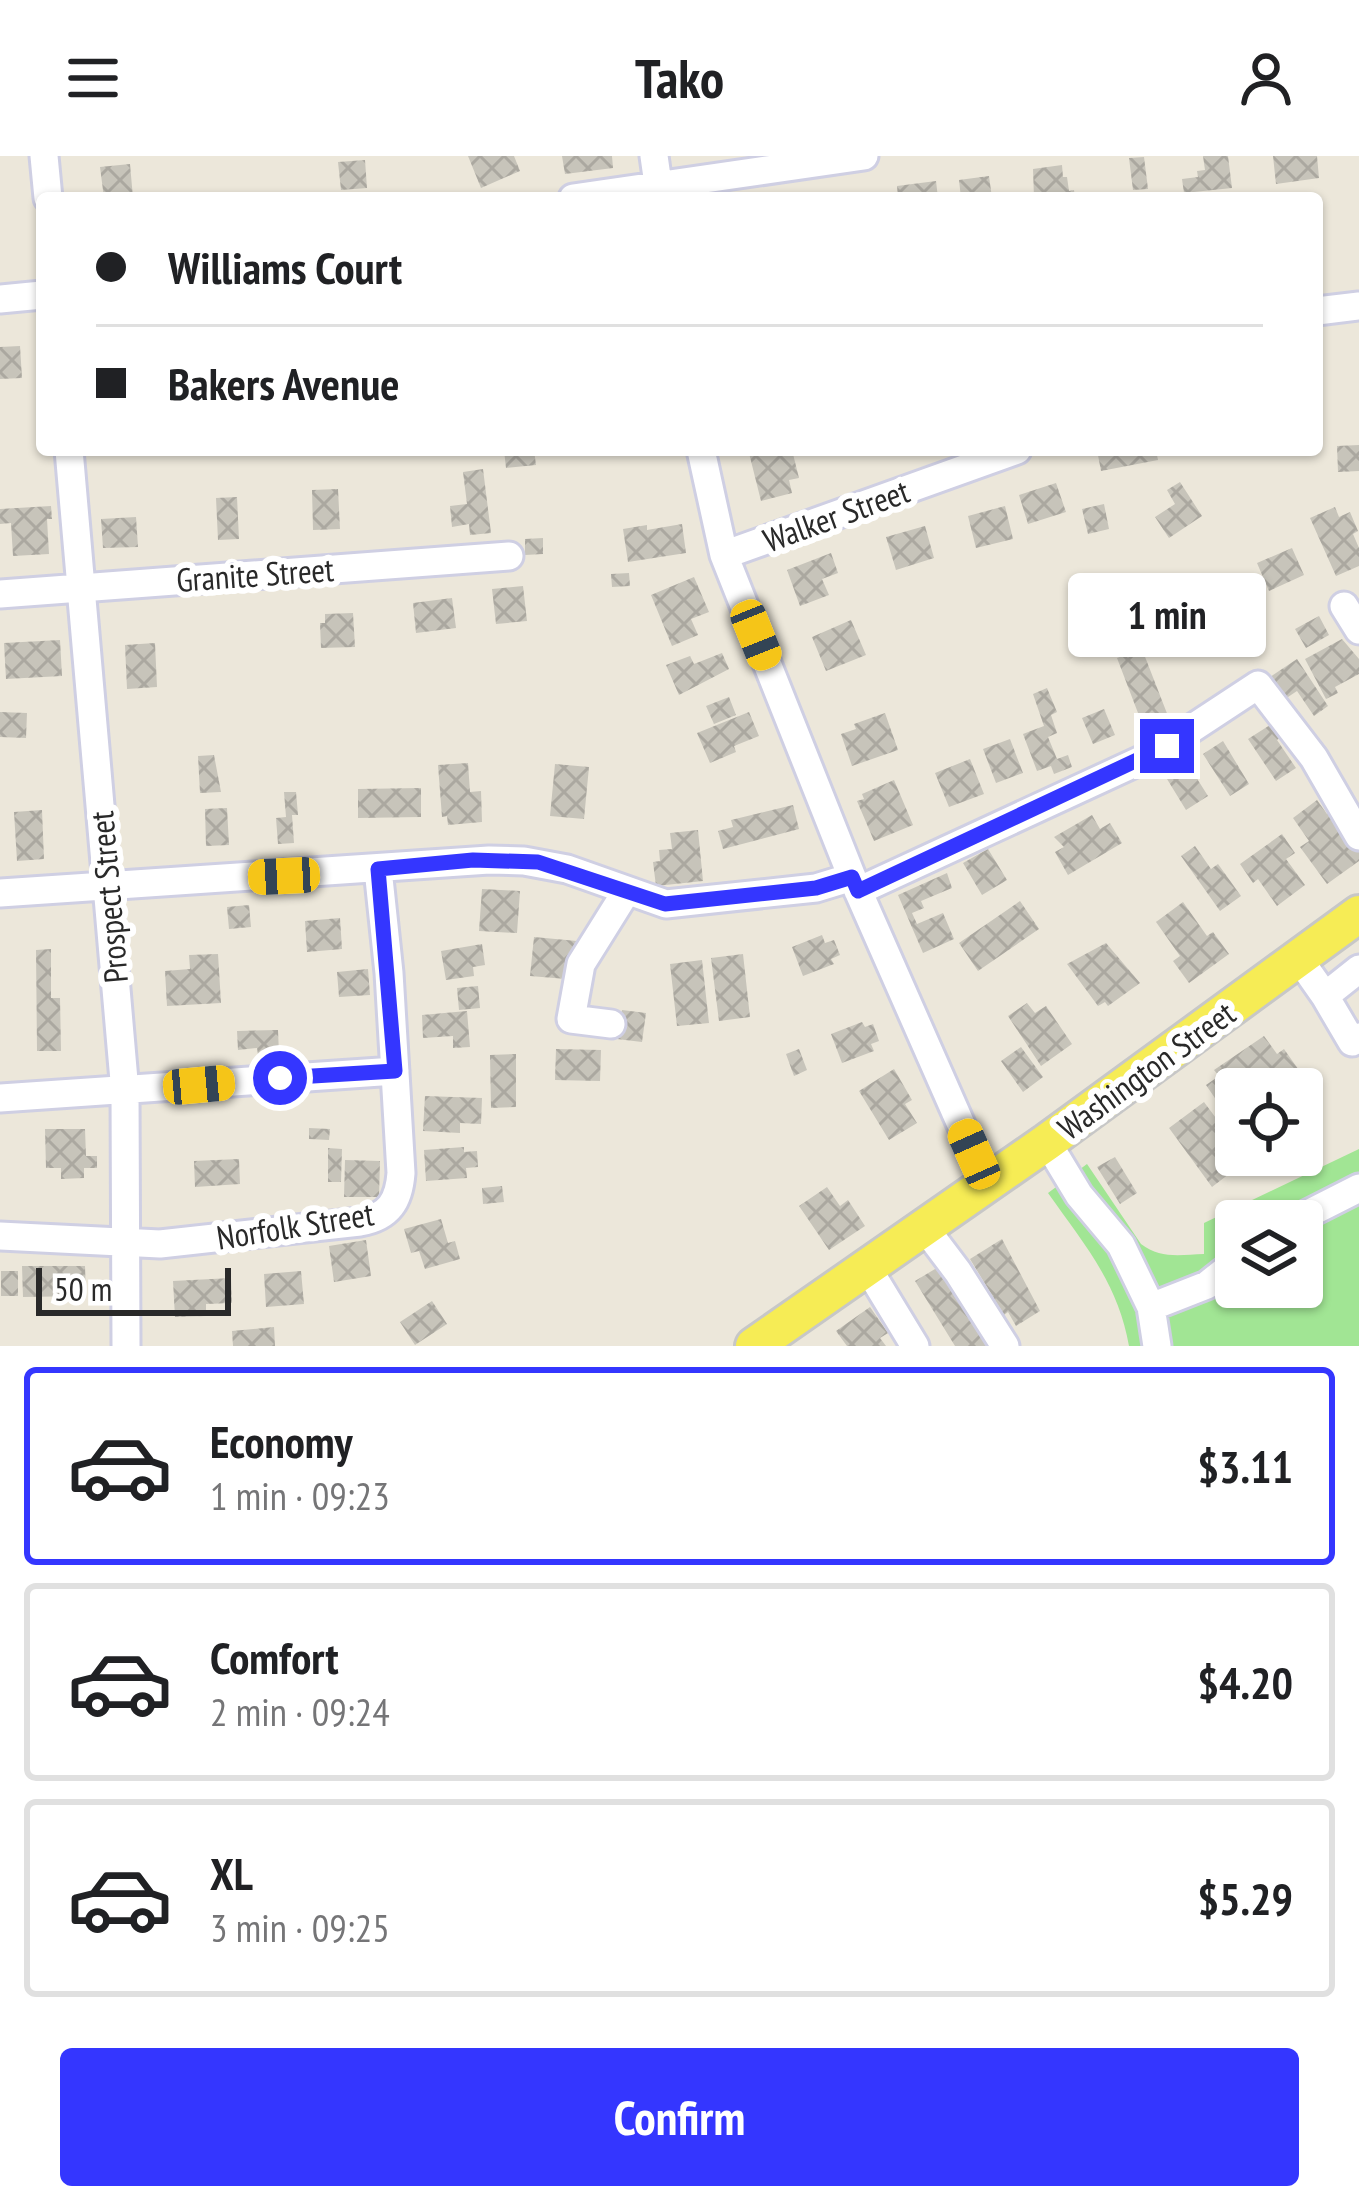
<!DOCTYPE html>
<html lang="en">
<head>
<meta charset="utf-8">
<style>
  :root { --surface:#fff; --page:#f6f6f6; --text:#202124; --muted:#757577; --line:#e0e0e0; --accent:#3436ff }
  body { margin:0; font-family:"PT Sans Narrow",sans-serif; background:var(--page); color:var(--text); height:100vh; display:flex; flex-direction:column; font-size:45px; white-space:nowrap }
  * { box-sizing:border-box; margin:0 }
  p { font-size:39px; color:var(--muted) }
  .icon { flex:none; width:66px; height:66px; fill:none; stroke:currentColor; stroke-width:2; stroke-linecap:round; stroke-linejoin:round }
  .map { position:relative; height:1190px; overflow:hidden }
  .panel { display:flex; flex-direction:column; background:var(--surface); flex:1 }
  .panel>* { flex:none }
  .guide { position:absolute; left:36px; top:36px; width:1287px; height:264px; border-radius:12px; box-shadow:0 3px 9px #0004; display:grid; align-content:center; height:264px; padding:0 60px; background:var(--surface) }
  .controls { position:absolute; left:1215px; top:912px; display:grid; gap:24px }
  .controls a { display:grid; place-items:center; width:108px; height:108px; border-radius:12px; background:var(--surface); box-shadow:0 3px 9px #0004; font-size:60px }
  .scale { position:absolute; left:36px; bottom:30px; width:195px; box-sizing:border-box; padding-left:12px; border:6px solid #292929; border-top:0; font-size:33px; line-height:42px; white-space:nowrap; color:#292929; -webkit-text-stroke:9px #fff; paint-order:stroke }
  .end { position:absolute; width:54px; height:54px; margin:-27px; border:15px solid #3436ff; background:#fff; box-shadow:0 0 0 6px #fff }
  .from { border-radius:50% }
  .bubble { position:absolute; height:84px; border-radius:12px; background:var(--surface); box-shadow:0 3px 9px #0004; font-size:39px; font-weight:800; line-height:84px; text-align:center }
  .car { position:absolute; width:36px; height:72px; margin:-36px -18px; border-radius:15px; box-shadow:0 0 9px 3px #0007; background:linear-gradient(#f5c518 24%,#345 0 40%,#f5c518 0 76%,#345 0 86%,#f5c518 0) }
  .guide b { display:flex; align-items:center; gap:42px; height:114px; font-size:45px }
  .guide b+b { border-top:3px solid var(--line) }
  .guide i { width:30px; height:30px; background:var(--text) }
  ul { padding:21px 0 0; list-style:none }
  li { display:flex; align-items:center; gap:36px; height:198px; margin:0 24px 18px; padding:0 36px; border:6px solid var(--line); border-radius:12px }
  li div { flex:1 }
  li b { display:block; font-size:45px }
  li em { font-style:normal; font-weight:800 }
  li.current { border-color:var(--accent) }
  li>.icon { width:108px; height:108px; stroke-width:1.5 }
  .primary-button { display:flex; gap:24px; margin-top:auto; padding:24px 60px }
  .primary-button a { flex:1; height:138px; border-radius:12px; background:var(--accent); color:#fff; font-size:48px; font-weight:800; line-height:138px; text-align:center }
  header { display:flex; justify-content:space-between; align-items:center; height:156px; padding:0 60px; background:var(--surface); font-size:54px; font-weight:800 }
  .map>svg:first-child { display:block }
  .park { fill:#a1e594; fill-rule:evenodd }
  .building { fill:url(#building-cross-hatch) }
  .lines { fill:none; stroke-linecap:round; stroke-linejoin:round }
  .minor-casing { stroke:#cfcfe3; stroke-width:33 }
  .major-casing { stroke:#c7c7c7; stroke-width:42 }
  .minor { stroke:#fff; stroke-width:27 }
  .major { stroke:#f6ec55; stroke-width:36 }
  .route { stroke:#3436ff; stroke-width:15 }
  .labels { text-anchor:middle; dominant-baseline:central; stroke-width:12; stroke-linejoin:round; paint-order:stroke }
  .street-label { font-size:33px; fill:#292929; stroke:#fff }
</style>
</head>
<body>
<header><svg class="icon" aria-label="menu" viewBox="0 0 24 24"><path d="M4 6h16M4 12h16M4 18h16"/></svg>Tako<svg class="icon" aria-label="person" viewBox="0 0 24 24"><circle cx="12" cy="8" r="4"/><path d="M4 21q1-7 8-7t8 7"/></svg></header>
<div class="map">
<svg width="1359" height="1190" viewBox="0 0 1359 1190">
  <defs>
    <pattern id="building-cross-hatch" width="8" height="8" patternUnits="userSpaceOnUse" patternTransform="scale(3)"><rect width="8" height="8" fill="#c7c4ba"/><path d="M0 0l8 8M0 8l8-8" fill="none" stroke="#aba8a0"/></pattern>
  </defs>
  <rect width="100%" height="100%" fill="#ece7da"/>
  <!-- park -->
  <path class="park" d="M 1359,993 L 1359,1190 L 1129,1190 C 1118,1127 1084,1088 1048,1037 L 1087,1008 L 1141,1088 C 1160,1103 1180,1099 1204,1098 L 1204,1067 ZM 1236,1065 L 1302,1065 L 1302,1131 L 1236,1131 Z"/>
  <!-- building -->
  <path class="building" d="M 468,0 L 514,0 L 520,15 L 481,32 Z
    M 562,0 L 612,0 L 613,12 L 565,18 Z
    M 1203,0 L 1228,0 L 1232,32 L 1184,37 L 1182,23 L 1198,21 L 1197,15 L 1205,14 Z
    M 1273,0 L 1317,0 L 1319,22 L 1276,28 Z
    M 1144,1 L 1148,33 L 1133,34 L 1129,2 Z
    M 365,4 L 367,32 L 341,34 L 338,6 Z
    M 130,8 L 133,42 L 104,42 L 100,11 Z
    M 1062,9 L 1063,21 L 1067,21 L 1069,35 L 1074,34 L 1075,42 L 1034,42 L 1033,13 Z
    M 989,20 L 992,42 L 961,42 L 959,24 Z
    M 936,25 L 938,42 L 898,42 L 897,30 Z
    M 20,190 L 22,222 L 0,223 L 0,191 Z
    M 1359,289 L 1359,315 L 1338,316 L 1337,290 Z
    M 504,294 L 534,294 L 536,309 L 506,312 Z
    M 763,294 L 792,294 L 799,322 L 789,324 L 792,337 L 761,345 L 749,297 Z
    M 1097,294 L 1156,294 L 1158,304 L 1101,315 Z
    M 483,313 L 491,377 L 470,379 L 469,368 L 452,371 L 450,350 L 467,348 L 463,316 Z
    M 1180,326 L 1202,360 L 1169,382 L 1155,361 L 1175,348 L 1167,334 Z
    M 1056,327 L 1066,356 L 1028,368 L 1019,339 Z
    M 338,333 L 340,373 L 313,374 L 312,334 Z
    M 237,341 L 239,383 L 218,384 L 216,342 Z
    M 1104,348 L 1109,373 L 1088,378 L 1082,353 Z
    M 51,350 L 52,363 L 47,363 L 49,398 L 13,400 L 11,367 L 0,368 L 0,353 Z
    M 1005,350 L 1013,383 L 976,392 L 968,360 Z
    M 1335,351 L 1339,361 L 1350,356 L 1358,375 L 1353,378 L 1359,392 L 1359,410 L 1336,420 L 1310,362 Z
    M 136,361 L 138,391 L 103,392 L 101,363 Z
    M 682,368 L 686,397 L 628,406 L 623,373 L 647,369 L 647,374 Z
    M 925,370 L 934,402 L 896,414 L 886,381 Z
    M 543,382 L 543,398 L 525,399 L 525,383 Z
    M 1292,392 L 1304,419 L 1269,435 L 1257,407 Z
    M 831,397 L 838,417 L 822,423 L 829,439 L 800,450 L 787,414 Z
    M 629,417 L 630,430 L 612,431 L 611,418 Z
    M 694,421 L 709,456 L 691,463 L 698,479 L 672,490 L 651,439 Z
    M 523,430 L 527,465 L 496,468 L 492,433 Z
    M 452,442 L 456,472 L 416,477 L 413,447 Z
    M 353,457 L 355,491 L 321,492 L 320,467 L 325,467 L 325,458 Z
    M 1319,460 L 1329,479 L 1306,492 L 1295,473 Z
    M 851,464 L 866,499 L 826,515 L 812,481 Z
    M 1342,483 L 1359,503 L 1359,518 L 1335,531 L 1338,537 L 1326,543 L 1305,503 Z
    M 60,484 L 62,520 L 6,523 L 4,487 Z
    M 155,487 L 157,531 L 127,533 L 125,489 Z
    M 1142,493 L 1168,560 L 1143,570 L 1117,502 Z
    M 722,497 L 729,513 L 679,539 L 666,509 L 690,500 L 694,508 Z
    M 1297,503 L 1328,550 L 1314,560 L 1297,535 L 1285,543 L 1270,521 Z
    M 1047,532 L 1057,556 L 1051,559 L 1057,577 L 1048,581 L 1057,603 L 1068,599 L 1072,611 L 1054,618 L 1051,610 L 1037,615 L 1023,578 L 1044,570 L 1033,538 Z
    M 729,541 L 736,559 L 714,568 L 706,550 Z
    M 1104,553 L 1115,579 L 1093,588 L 1082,562 Z
    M 0,556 L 27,557 L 26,582 L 0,581 Z
    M 749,556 L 759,580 L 734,590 L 736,596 L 710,607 L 697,577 Z
    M 885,557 L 898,594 L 852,610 L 841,578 L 856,573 L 854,568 Z
    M 1273,567 L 1282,580 L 1277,584 L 1296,612 L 1276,625 L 1248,583 Z
    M 1010,583 L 1023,617 L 996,627 L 983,593 Z
    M 1223,585 L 1249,628 L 1230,640 L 1203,598 Z
    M 214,599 L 221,636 L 200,637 L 198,600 Z
    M 970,603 L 984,638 L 949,651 L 935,617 Z
    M 468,607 L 470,636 L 481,635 L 482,666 L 448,669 L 447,660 L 442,661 L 438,609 Z
    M 555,608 L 589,611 L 584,663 L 550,660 Z
    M 1189,610 L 1208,640 L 1186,654 L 1167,623 Z
    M 894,624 L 913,669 L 874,685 L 857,645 L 864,643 L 862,638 Z
    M 421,632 L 421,661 L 358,662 L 358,633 Z
    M 284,636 L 296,636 L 298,659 L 292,659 L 294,687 L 278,688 L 276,662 L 286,661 Z
    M 1317,644 L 1327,658 L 1332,654 L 1359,691 L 1359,705 L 1327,728 L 1300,691 L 1309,685 L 1293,662 Z
    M 793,649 L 799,673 L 723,693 L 718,675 L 733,671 L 731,664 Z
    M 227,652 L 229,689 L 206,690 L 205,653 Z
    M 42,654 L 44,703 L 17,705 L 14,656 Z
    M 1092,659 L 1100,673 L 1110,667 L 1122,687 L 1068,719 L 1055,696 L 1064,691 L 1054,681 Z
    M 698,674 L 703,725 L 656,730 L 653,706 L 660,705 L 659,694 L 672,693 L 670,677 Z
    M 1282,678 L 1295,697 L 1286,703 L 1305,729 L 1277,750 L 1258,723 L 1253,727 L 1240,708 Z
    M 1195,690 L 1211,713 L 1218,708 L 1241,740 L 1220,755 L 1181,700 Z
    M 988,693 L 1007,724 L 982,739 L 963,707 Z
    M 947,717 L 952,732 L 921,745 L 924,752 L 912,757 L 917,768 L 943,757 L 954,783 L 923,797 L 898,739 Z
    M 482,733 L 520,735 L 517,777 L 479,775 Z
    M 1020,745 L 1039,773 L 978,815 L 959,787 Z
    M 1183,746 L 1207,780 L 1213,776 L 1229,798 L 1189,827 L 1173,805 L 1180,800 L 1156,766 Z
    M 249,749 L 251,771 L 229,773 L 227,751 Z
    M 340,762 L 342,793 L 307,796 L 305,765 Z
    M 822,779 L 825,787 L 834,784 L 840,799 L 831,803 L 834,808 L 803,820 L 792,791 Z
    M 534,781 L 577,785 L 575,810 L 566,823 L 530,820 Z
    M 1106,787 L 1140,827 L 1108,850 L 1105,846 L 1098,850 L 1067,808 Z
    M 482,788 L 485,809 L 473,811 L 474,820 L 446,824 L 441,795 Z
    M 51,793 L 51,842 L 60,842 L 61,895 L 37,895 L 36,794 Z
    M 218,798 L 221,847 L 167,850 L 165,815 L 190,813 L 189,799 Z
    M 743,798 L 750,861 L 719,865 L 711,802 Z
    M 702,804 L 709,867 L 677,870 L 670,808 Z
    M 368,813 L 370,839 L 339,841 L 337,816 Z
    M 478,830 L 480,852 L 459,854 L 457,832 Z
    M 1027,847 L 1035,857 L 1046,850 L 1072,888 L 1041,910 L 1008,860 Z
    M 622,854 L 646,857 L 642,886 L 617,883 Z
    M 467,855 L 470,891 L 453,892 L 453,880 L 423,882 L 422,859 Z
    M 862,866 L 865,871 L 873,868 L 879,885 L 871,888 L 874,895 L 842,907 L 831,878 Z
    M 278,874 L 279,898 L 258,899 L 257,892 L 238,894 L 237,875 Z
    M 1264,880 L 1277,898 L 1284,893 L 1308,927 L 1300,933 L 1236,933 L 1236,964 L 1232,967 L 1206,929 L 1219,920 L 1214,914 Z
    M 1021,891 L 1043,921 L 1023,936 L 1001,905 Z
    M 556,893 L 601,894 L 600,925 L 555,924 Z
    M 799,893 L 807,914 L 794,920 L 786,898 Z
    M 516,898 L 516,951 L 491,952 L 490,899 Z
    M 894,913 L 912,944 L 905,948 L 917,967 L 889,984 L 859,935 Z
    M 425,940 L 482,942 L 481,968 L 460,967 L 460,977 L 423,975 Z
    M 1204,946 L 1236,989 L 1236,1000 L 1242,1008 L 1212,1031 L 1169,972 Z
    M 309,972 L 330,973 L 329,984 L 309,983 Z
    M 45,973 L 85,973 L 86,1000 L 97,1000 L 97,1012 L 84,1012 L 84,1022 L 61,1023 L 61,1012 L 46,1012 Z
    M 464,991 L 464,996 L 477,995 L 478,1011 L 466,1012 L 467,1022 L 426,1025 L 424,994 Z
    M 328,992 L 342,993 L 341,1026 L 328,1026 Z
    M 1115,1001 L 1137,1037 L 1120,1048 L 1097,1011 Z
    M 239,1003 L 240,1028 L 195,1031 L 194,1005 Z
    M 345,1004 L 380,1005 L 379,1041 L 344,1041 Z
    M 502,1030 L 504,1046 L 483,1048 L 482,1032 Z
    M 827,1031 L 840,1050 L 848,1044 L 865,1070 L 829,1094 L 799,1050 Z
    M 441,1063 L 448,1087 L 455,1085 L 460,1103 L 425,1113 L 419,1095 L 411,1097 L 404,1073 Z
    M 1002,1083 L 1040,1155 L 1016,1170 L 1008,1156 L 1004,1159 L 970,1103 Z
    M 366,1084 L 371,1120 L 334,1126 L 329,1090 Z
    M 945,1107 L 994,1187 L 989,1190 L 955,1190 L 915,1125 Z
    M 22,1110 L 85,1110 L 86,1140 L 23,1141 Z
    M 1,1115 L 18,1115 L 18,1140 L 1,1140 Z
    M 301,1115 L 304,1148 L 266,1151 L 264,1118 Z
    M 231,1122 L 232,1147 L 206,1148 L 206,1160 L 175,1161 L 173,1125 Z
    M 432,1145 L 447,1168 L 415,1189 L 400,1166 Z
    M 870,1151 L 888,1177 L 880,1182 L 886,1190 L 847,1190 L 836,1175 Z
    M 274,1171 L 275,1190 L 233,1190 L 232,1175 Z"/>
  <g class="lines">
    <!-- minor casing -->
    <g class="minor-casing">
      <path id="minor" d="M 44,0 L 48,42
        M 654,0 L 660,42
        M 573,42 L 864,0
        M 0,143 L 42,139
        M 1317,155 L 1359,150
        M 69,294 L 125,936 L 126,1190
        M 701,294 L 724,399 L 852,721 L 974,998 L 990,1025
        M 724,399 L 1017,294
        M 0,438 L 509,400
        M 1344,450 L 1359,474
        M 858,735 L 1150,600 L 1258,529 L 1314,602 L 1359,680
        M 0,737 L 489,704 L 524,705 L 567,713 L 666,748 L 816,732 L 852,721
        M 1299,803 L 1325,840 L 1359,813
        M 1325,840 L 1352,886 L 1359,881
        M 611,868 L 571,863 L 581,808 L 626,736
        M 0,942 L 395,915
        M 1047,986 L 1079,1039 L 1121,1089 L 1151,1151 L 1207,1129 L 1236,1106
        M 1294,1065 L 1359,1032
        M 924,1071 L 958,1116 L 1005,1190
        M 0,1080 L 160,1088 L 360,1066 C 389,1061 399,1045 401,1017 L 389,817 L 378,713
        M 867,1111 L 915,1190
        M 1151,1151 L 1157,1190"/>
    </g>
    <!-- major casing -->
    <g class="major-casing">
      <path id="major" d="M 754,1190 L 1047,986 L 1359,758"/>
    </g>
    <!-- minor -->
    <use href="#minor" class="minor"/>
    <!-- major -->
    <use href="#major" class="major"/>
  </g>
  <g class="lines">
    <!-- route -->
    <path class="route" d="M 280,922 L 395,915 L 378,713 L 473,704 L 538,706 L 665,748 L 816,732 L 852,721 L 858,735 L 1167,590"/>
  </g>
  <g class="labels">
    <!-- street labels -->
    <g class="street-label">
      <text transform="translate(836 359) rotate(-20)">Walker Street</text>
      <text transform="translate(255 418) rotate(-4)">Granite Street</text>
      <text transform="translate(108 741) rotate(-95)">Prospect Street</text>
      <text transform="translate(1146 914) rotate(-36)">Washington Street</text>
      <text transform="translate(295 1069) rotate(-9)">Norfolk Street</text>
    </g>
  </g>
</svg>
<div class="controls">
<a><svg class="icon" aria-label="locate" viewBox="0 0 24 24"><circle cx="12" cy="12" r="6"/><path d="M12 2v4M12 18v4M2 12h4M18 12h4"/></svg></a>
<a><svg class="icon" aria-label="layers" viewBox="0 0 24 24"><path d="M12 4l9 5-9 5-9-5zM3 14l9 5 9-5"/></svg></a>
</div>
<div class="scale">50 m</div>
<i class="end from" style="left:280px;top:922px"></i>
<i class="end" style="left:1167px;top:590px"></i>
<div class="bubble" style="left:1068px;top:417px;width:198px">1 min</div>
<i class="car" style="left:756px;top:479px;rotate:158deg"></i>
<i class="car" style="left:284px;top:720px;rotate:267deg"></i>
<i class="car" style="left:199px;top:929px;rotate:85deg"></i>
<i class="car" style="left:974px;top:998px;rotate:336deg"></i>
<div class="guide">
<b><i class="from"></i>Williams Court</b>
<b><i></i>Bakers Avenue</b>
</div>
</div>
<section class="panel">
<ul>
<li class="current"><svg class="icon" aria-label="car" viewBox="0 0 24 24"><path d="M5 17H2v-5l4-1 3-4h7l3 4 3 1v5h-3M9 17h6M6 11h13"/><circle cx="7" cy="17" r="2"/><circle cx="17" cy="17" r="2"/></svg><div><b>Economy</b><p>1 min · 09:23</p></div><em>$3.11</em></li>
<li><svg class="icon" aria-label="car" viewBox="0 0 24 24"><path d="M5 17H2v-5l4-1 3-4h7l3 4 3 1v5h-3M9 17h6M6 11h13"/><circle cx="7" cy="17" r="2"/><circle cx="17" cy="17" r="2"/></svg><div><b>Comfort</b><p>2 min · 09:24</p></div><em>$4.20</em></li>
<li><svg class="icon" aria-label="car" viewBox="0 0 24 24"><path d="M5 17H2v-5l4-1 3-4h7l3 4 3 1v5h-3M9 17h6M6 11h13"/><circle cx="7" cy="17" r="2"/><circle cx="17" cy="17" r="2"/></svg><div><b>XL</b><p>3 min · 09:25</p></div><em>$5.29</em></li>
</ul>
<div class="primary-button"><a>Confirm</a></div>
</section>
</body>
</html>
